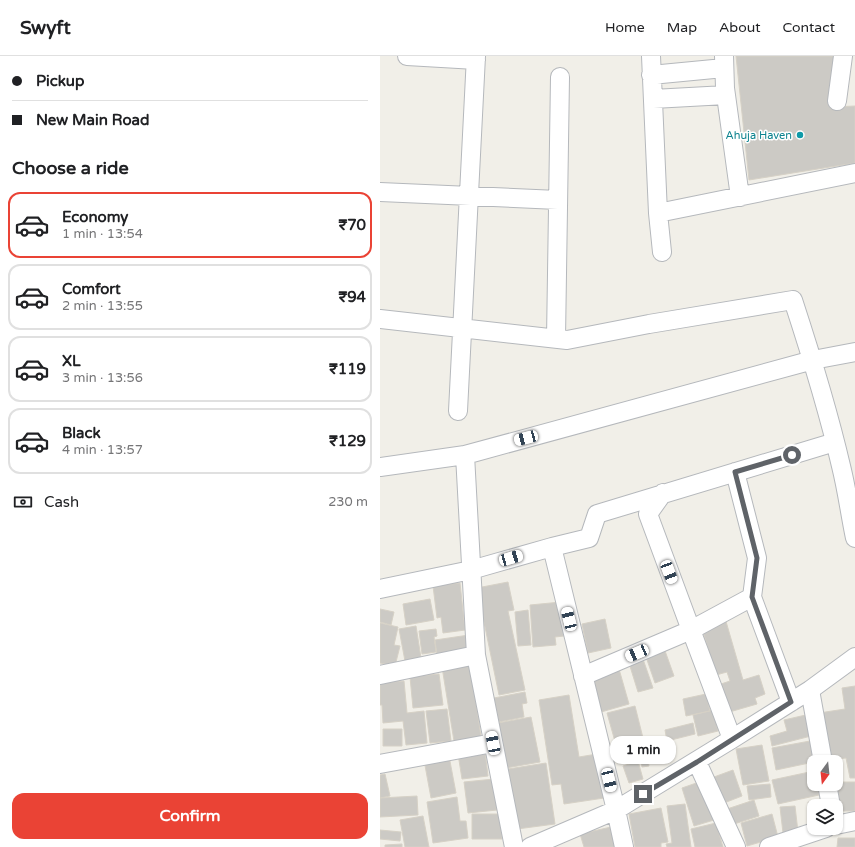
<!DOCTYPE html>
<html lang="en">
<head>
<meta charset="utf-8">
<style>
  :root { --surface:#fff; --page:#f2f2f2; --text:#202124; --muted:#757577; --line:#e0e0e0; --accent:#ea4335 }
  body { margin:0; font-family:"Varela Round",sans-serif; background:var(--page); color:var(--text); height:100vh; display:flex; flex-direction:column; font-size:15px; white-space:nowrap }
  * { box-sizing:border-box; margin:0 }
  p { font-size:13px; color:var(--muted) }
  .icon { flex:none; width:22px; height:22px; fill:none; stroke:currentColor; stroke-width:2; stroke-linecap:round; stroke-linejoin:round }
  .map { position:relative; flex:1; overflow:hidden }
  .drawer { display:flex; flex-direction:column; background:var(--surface); width:380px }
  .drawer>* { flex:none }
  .banner { display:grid; align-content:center; height:88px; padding:0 12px; background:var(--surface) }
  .needle { width:26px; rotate:195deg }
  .fabs { position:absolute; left:427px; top:699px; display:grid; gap:8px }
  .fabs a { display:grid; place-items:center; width:36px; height:36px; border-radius:8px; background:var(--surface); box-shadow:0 1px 3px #0004; font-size:20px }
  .end { position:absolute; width:18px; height:18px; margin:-9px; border:5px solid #5f6368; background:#fff; box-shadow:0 0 0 2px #fff }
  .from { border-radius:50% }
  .bubble { position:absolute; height:28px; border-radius:12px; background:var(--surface); box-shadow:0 1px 3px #0004; font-size:13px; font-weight:800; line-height:28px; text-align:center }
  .car { position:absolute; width:12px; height:24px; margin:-12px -6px; border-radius:5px; box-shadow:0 0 3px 1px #0007; background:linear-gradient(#fff 24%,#345 0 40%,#fff 0 76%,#345 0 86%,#fff 0) }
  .banner b { display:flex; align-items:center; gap:14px; height:38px; font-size:15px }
  .banner b+b { border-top:1px solid var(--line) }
  .banner i { width:10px; height:10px; background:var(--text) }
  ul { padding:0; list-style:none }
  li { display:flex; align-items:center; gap:12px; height:66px; margin:0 8px 6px; padding:0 4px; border:2px solid var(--line); border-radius:12px }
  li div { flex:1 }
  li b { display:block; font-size:15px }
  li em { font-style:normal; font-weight:800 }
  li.active { border-color:var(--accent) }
  li>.icon { width:36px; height:36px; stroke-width:1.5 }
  h2 { padding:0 12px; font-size:18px; line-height:48px }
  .pay { display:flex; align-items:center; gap:10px; height:44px; padding:0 12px; font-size:15px }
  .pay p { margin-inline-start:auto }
  .cta { display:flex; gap:8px; margin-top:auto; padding:8px 12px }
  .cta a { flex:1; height:46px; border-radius:12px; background:var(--accent); color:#fff; font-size:16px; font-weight:800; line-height:46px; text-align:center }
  header { display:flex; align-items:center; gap:24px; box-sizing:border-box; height:56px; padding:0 20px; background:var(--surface); border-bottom:1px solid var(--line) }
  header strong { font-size:19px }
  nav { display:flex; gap:22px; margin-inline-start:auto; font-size:14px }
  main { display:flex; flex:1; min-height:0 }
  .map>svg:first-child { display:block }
  .building { fill:#cccac5; stroke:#d6d1c6 }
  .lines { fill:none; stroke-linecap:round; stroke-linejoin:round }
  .minor-casing { stroke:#b5b8bc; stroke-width:20 }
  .minor { stroke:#fff; stroke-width:18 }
  .route { stroke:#5f6368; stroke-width:5 }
  .culture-dot { fill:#0f9aa8; stroke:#fff; stroke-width:1.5 }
  .labels { text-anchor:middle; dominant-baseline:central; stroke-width:3; stroke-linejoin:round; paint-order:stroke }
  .culture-label { font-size:11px; fill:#0d838f; stroke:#fff; text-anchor:end }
</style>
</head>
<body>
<header>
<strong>Swyft</strong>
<nav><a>Home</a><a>Map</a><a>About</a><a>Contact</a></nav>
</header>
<main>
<section class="drawer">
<div class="banner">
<b><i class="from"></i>Pickup</b>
<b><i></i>New Main Road</b>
</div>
<h2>Choose a ride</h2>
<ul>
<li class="active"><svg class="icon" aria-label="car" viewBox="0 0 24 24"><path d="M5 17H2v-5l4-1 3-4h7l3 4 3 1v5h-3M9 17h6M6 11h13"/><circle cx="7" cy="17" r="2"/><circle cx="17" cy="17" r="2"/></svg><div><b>Economy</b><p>1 min · 13:54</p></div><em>₹70</em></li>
<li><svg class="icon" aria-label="car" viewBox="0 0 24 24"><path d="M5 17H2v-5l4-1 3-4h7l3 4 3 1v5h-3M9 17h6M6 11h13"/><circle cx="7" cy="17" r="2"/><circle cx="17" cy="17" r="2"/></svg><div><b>Comfort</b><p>2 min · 13:55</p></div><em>₹94</em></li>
<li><svg class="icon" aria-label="car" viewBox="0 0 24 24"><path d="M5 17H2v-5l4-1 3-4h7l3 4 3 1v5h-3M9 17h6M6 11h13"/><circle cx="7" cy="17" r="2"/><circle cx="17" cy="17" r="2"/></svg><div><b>XL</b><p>3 min · 13:56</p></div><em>₹119</em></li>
<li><svg class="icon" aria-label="car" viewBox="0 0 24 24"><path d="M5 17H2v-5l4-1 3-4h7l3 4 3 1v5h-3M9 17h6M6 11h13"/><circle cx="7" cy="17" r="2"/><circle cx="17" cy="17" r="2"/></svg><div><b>Black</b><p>4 min · 13:57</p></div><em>₹129</em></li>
</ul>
<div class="pay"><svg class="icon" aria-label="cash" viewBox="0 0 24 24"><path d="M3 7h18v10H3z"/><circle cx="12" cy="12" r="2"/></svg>Cash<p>230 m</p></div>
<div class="cta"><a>Confirm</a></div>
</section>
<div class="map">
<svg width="475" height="791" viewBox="0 0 475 791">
  <rect width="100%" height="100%" fill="#f1efe8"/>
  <!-- building -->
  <path class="building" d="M 356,0 L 457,0 L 458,12 L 450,29 L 452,51 L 475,50 L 475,107 L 369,124 Z
    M 128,526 L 134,554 L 128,555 L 145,634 L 119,639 L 97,532 Z
    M 80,527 L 85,574 L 63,577 L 61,561 L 57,562 L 53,530 Z
    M 50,543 L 54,564 L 26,569 L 23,548 Z
    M 181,546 L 184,580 L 175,581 L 176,589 L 153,591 L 150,549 Z
    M 0,553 L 14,556 L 11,569 L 0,566 Z
    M 148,554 L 151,589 L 138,590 L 135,556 Z
    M 345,562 L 363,624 L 379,619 L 385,638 L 375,642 L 377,648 L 346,657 L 338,629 L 350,625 L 347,616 L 336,619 L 321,569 Z
    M 225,563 L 231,592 L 208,597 L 202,568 Z
    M 0,567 L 18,571 L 14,589 L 20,590 L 15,610 L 0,607 Z
    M 36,570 L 41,602 L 25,605 L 19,573 Z
    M 56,573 L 57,580 L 54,581 L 56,596 L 42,598 L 39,575 Z
    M 89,579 L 91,595 L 57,599 L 55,584 Z
    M 284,592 L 294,620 L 275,627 L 265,598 Z
    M 263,603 L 273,632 L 258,636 L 249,607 Z
    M 92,606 L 93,627 L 101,681 L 74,685 L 62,611 Z
    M 239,613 L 249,648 L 221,656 L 211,621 Z
    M 59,618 L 63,649 L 33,652 L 30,621 Z
    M 24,625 L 27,657 L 44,655 L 47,687 L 26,689 L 23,665 L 3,667 L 2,649 L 0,649 L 0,627 Z
    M 475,630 L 475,722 L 470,722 L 466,702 L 446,704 L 439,657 L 465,653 L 462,632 Z
    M 145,636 L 147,647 L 142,648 L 144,661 L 119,666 L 114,642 Z
    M 326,638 L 330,655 L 306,660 L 303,643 Z
    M 189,639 L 199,701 L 217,698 L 224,742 L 184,748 L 181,728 L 172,729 L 159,644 Z
    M 255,650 L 263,682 L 236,689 L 227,657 Z
    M 67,653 L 71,685 L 50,687 L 46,655 Z
    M 333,654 L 338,675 L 318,680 L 313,659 Z
    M 430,658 L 435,679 L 392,690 L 390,680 L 407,675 L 404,664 Z
    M 151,661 L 160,706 L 126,712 L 118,667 Z
    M 313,667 L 315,678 L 287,685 L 285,674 Z
    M 3,673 L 22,673 L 22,690 L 3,690 Z
    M 265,685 L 269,710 L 262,711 L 258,686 Z
    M 430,685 L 434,706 L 396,714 L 392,692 Z
    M 382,689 L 389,725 L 363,729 L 356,693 Z
    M 105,695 L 108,720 L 82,723 L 78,698 Z
    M 69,700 L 76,737 L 51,742 L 44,704 Z
    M 258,705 L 263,723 L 249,727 L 243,710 Z
    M 166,707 L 175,768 L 137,773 L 128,713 Z
    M 353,714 L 362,740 L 344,747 L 334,721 Z
    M 434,715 L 434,728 L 437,728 L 439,739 L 398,748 L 392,724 Z
    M 5,718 L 10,740 L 0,742 L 0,719 Z
    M 114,723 L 117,754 L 88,757 L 84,726 Z
    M 322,725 L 334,764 L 314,770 L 302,732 Z
    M 458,726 L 475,726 L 475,755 L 458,755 Z
    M 390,728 L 391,741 L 369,744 L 367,730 Z
    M 37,740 L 38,759 L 0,761 L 0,742 Z
    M 77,741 L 80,765 L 86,765 L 88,782 L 53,787 L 47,746 Z
    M 442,743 L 443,750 L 434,750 L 434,771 L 433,771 L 428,746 Z
    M 374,744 L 379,760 L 351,769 L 347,753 Z
    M 305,748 L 311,791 L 287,791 L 286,788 L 292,787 L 287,750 Z
    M 415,750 L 418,776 L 403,777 L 400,751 Z
    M 281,752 L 288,786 L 281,787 L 281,791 L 255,791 L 249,758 Z
    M 92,758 L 121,758 L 122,783 L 92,783 Z
    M 392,758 L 398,781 L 367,790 L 361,767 Z
    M 43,760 L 49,791 L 25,791 L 20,764 Z
    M 336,767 L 343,791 L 315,791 L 311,773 Z
    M 231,771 L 236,791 L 204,791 L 200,778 Z
    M 0,774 L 21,776 L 20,785 L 0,783 Z
    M 458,782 L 475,782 L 475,791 L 457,791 Z
    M 22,788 L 22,791 L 5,791 L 5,789 Z"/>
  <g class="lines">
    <!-- minor casing -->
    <g class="minor-casing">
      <path id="minor" d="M 27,0 L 96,4
        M 271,0 L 278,157 L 282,196
        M 344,0 L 345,32 L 360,141
        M 271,19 L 344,12
        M 273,43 L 346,39
        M 457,45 L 463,0
        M 0,136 L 178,144
        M 278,157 L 475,117
        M 0,263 L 187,284 L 269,268 L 413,244 C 431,299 448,354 461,410 C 467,434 470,458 475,482
        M 176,283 L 180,21
        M 78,355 L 96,0
        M 85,399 L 96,599 L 134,791
        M 0,411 L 85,399 L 433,304 L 475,296
        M 283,437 L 268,458 L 311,574 L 372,541 L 377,502 L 355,416
        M 172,491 L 209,482 L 217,458 L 455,386
        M 0,533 L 91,514 L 172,491 L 236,754 L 244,791
        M 372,541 L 411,646
        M 0,619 L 96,599
        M 203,620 L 311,574 L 352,683
        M 430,634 L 443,706
        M 317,706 L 356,791
        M 0,708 L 113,687
        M 447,728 L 451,750
        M 456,769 L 475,765
        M 150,791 L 236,754 L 352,683 L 430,634 L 475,601
        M 389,791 L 446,772"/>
    </g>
    <!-- minor -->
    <use href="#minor" class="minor"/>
  </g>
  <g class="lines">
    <!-- route -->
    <path class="route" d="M 263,738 L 317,706 L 411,646 L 372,541 L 377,502 L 355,416 L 412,399"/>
  </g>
  <!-- markers -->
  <circle class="culture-dot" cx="420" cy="79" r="4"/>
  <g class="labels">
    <!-- culture labels -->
    <g class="culture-label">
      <text x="412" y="79">Ahuja Haven</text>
    </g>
  </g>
</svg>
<div class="fabs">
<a><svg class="needle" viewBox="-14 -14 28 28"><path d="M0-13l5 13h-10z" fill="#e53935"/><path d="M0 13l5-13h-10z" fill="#757577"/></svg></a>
<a><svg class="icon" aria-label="layers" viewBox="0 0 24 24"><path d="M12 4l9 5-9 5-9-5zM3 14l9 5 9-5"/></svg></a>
</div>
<i class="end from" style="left:412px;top:399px"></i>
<i class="end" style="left:263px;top:738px"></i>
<div class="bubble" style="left:230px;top:680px;width:66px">1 min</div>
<i class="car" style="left:146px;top:382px;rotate:255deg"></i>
<i class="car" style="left:131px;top:502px;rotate:74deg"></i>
<i class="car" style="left:289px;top:516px;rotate:159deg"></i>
<i class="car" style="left:189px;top:563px;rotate:346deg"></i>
<i class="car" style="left:257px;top:597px;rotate:247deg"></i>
<i class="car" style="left:113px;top:687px;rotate:349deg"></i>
<i class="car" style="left:229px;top:724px;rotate:166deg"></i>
</div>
</main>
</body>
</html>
